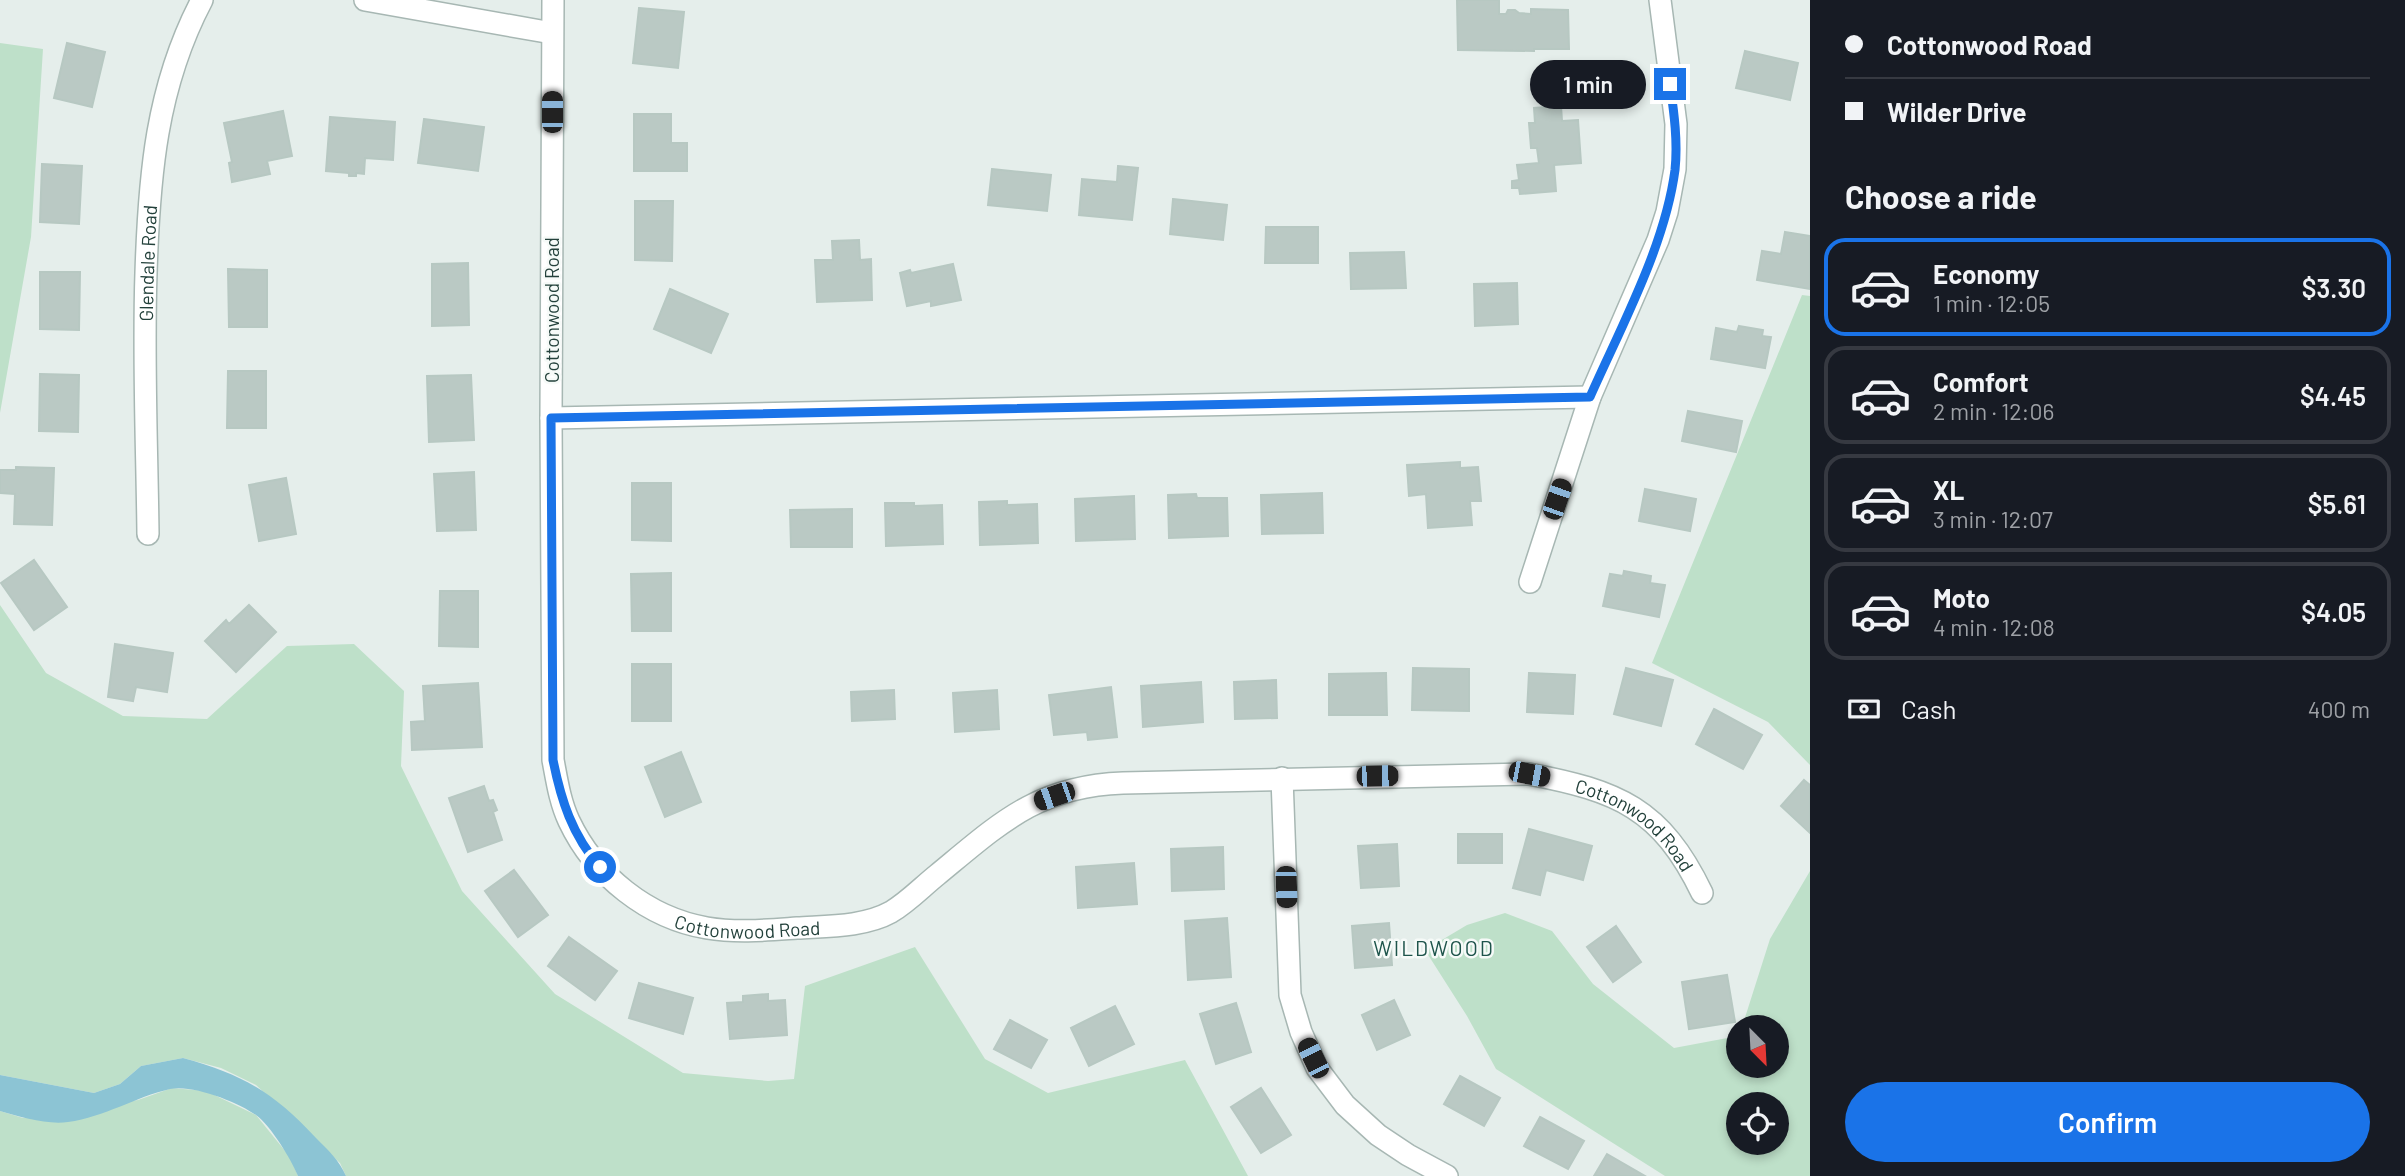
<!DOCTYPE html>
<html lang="en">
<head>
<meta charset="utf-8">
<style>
  :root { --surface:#171b24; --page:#242831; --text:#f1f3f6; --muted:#9ea1a6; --line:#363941; --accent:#1a73e8 }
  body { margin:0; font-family:Barlow,sans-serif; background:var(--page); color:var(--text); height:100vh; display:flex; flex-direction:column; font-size:26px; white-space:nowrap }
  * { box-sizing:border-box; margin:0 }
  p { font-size:23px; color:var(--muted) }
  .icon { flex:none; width:38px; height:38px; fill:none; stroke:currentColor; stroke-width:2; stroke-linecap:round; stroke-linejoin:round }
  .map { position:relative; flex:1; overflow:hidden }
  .drawer { display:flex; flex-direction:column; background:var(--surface); width:595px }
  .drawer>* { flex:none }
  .guide { display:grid; align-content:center; height:154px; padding:0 35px; background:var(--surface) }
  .needle { width:46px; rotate:156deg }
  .controls { position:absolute; left:1726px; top:1015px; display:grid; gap:14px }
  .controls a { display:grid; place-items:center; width:63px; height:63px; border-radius:50%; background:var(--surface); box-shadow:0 4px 10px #0003; font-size:35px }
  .end { position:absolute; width:32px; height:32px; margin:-16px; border:9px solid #1a73e8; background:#fff; box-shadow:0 0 0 4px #fff }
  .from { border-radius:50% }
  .bubble { position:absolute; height:49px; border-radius:24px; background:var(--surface); box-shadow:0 4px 10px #0003; font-size:23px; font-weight:600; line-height:49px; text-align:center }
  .car { position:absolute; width:21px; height:42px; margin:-21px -10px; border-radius:9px; box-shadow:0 0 5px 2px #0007; background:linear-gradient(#222 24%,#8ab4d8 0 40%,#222 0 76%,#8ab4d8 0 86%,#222 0) }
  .guide b { display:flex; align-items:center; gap:24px; height:66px; font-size:26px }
  .guide b+b { border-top:2px solid var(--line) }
  .guide i { width:18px; height:18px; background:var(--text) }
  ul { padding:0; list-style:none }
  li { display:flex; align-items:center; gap:21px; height:98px; margin:0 14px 10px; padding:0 21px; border:4px solid var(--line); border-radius:21px }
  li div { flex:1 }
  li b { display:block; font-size:26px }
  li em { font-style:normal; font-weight:600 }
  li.selected { border-color:var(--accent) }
  li>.icon { width:63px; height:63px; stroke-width:1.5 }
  h2 { padding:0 35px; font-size:32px; line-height:84px }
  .pay { display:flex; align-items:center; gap:18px; height:77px; padding:0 35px; font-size:26px }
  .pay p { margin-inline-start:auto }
  .primary-button { display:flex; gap:14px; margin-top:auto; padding:14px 35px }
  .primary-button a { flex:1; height:80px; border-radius:42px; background:var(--accent); color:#fff; font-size:28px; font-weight:600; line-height:80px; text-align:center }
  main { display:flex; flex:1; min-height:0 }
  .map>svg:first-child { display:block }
  .green { fill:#bee0c9; fill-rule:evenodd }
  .water { fill:#8cc4d4 }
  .building { fill:#bac9c4; stroke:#b7c8c2; stroke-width:2 }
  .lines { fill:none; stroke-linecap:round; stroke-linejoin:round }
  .minor-casing { stroke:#a7b7b3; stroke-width:24 }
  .minor { stroke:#fff; stroke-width:21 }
  .route { stroke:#1a73e8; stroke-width:9 }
  .labels { text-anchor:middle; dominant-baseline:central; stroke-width:5; stroke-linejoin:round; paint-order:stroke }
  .street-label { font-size:19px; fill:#23413b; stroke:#f6faf8 }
  .neighbourhood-label { font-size:21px; letter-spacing:2px; fill:#1e544b; stroke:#f6faf8 }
</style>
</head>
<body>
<main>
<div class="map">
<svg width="1810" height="1176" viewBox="0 0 1810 1176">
  <rect width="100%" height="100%" fill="#e5eeeb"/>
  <!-- green -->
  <path class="green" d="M 0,43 L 43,49 L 31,237 L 0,413 Z
    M 1802,295 L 1810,296 L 1810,765 L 1768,722 L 1652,663 Z
    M 0,605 L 46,673 L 123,716 L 207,719 L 287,646 L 354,644 L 404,691 L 401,766 L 462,891 L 555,994 L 683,1073 L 768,1081 L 794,1079 L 805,986 L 915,947 L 985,1059 L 1048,1093 L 1185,1060 L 1248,1176 L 346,1176 L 340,1163 L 256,1085 L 221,1068 L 183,1058 L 141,1066 L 120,1084 L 94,1093 L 0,1075 Z
    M 1810,871 L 1810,1176 L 1665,1176 L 1496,1069 L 1467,1016 L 1425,950 L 1467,925 L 1505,913 L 1552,931 L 1593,984 L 1674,1048 L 1738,1036 L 1738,1066 L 1776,1066 L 1776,1027 L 1742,1027 L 1770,939 ZM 1738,1104 L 1776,1104 L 1776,1143 L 1738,1143 Z
    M 172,1088 L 206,1091 L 256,1115 L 290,1157 L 298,1176 L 0,1176 L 0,1111 L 23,1118 L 138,1100 Z"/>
  <!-- water -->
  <path class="water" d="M 183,1058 C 242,1074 273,1092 316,1138 C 328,1150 339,1160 346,1176 L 298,1176 C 291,1159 271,1126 256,1115 C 238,1102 192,1084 170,1089 C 135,1097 105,1117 68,1122 C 47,1125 21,1117 0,1111 L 0,1075 L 94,1093 L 120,1084 L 141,1066 Z"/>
  <!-- building -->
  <path class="building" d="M 1457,0 L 1499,0 L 1499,14 L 1506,14 L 1508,10 L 1515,10 L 1519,13 L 1531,14 L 1531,9 L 1568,10 L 1569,49 L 1534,49 L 1534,51 L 1458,50 Z
    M 639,8 L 684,12 L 678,68 L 633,63 Z
    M 67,43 L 105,52 L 92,107 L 54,98 Z
    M 1745,51 L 1798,63 L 1790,100 L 1736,88 Z
    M 1561,106 L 1562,121 L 1578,120 L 1581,163 L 1554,165 L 1556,191 L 1520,194 L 1519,188 L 1512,188 L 1512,181 L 1519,180 L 1517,165 L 1539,163 L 1537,148 L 1531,148 L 1529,123 L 1535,123 L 1534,108 Z
    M 283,111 L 292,156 L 267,161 L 270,174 L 232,182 L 229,163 L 232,162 L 224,123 Z
    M 634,114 L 671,114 L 671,143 L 687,143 L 687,171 L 634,171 Z
    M 330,117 L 395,122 L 393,160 L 365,158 L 364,174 L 356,173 L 356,176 L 349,176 L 349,173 L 326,171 Z
    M 424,119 L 484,127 L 478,171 L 418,163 Z
    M 42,164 L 82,166 L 79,224 L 40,222 Z
    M 1118,166 L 1138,168 L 1132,220 L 1079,215 L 1082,179 L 1117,182 Z
    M 992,169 L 1051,175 L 1047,211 L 988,205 Z
    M 1173,199 L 1227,205 L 1223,240 L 1170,234 Z
    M 635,201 L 673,201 L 672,261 L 635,260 Z
    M 1266,227 L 1318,227 L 1318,263 L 1265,263 Z
    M 1785,232 L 1810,236 L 1810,289 L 1757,280 L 1762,251 L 1781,254 Z
    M 859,240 L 860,260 L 871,259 L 872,300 L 817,302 L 815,260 L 833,260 L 832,241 Z
    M 1404,252 L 1406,288 L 1351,289 L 1350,253 Z
    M 468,263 L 469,325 L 432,326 L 432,264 Z
    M 953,264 L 961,300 L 931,306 L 931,301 L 907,306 L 900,273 L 910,270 L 911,273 Z
    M 228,269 L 267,270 L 267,327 L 229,327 Z
    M 40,272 L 80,272 L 79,330 L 40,329 Z
    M 1517,283 L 1518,324 L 1475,326 L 1474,284 Z
    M 670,289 L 728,314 L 711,353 L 654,329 Z
    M 1739,326 L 1763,330 L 1762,336 L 1771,337 L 1765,368 L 1711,359 L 1716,328 L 1737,332 Z
    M 228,371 L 266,371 L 266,428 L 227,428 Z
    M 40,374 L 79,375 L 78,432 L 39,431 Z
    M 471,375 L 474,440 L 429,442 L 427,376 Z
    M 1688,411 L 1742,421 L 1736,452 L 1682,441 Z
    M 1460,462 L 1460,468 L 1478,467 L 1481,501 L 1470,501 L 1472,525 L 1428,528 L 1426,494 L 1409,496 L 1407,465 Z
    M 16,467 L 54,468 L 52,525 L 14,524 L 15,494 L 0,493 L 0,470 L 16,470 Z
    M 474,472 L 476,530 L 437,531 L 434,474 Z
    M 286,478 L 296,534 L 259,541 L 249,485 Z
    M 632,483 L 671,483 L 671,541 L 632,540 Z
    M 1645,489 L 1696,499 L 1690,531 L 1639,521 Z
    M 1322,493 L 1323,533 L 1262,534 L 1261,495 Z
    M 1196,494 L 1197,498 L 1227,498 L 1228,536 L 1169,538 L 1168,495 Z
    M 1134,496 L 1135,539 L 1076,541 L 1075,499 Z
    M 1007,501 L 1007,505 L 1037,504 L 1038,543 L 980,545 L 979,502 Z
    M 885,503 L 914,503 L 914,506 L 942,505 L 943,544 L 886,546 Z
    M 852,509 L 852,547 L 791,547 L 790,510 Z
    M 34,560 L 67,607 L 34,630 L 1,583 Z
    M 1624,571 L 1651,576 L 1650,583 L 1665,585 L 1659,617 L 1603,606 L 1610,574 L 1623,576 Z
    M 671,573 L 671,631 L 632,631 L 631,574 Z
    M 440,591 L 478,591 L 478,647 L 439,646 Z
    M 249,605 L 276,632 L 236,672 L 205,641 L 226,620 L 229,624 Z
    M 115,644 L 173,653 L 167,692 L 136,687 L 133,701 L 108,697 Z
    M 632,664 L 671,664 L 671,721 L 632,721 Z
    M 1413,668 L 1469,669 L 1469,711 L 1412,710 Z
    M 1626,668 L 1673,680 L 1661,726 L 1614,714 Z
    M 1386,673 L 1387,715 L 1329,715 L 1329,674 Z
    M 1529,673 L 1575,675 L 1573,714 L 1527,712 Z
    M 1276,680 L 1277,718 L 1235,719 L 1234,682 Z
    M 1201,682 L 1203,722 L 1143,727 L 1141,686 Z
    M 478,683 L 482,747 L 412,750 L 411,722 L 425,721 L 423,686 Z
    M 1111,687 L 1117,737 L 1088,740 L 1087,732 L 1054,735 L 1049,695 Z
    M 894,690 L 895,719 L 852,721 L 851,692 Z
    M 997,690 L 999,729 L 955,732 L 953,693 Z
    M 1714,709 L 1762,735 L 1743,769 L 1696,744 Z
    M 681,752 L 701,802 L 665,817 L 645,767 Z
    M 1804,780 L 1810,785 L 1810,833 L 1781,806 Z
    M 484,786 L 489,801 L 493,800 L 497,810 L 493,812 L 502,840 L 468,852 L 449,798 Z
    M 1529,829 L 1592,846 L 1583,880 L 1546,870 L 1540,895 L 1513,888 Z
    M 1458,834 L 1502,834 L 1502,863 L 1458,863 Z
    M 1397,844 L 1399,886 L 1361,888 L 1358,846 Z
    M 1223,847 L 1224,889 L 1172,891 L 1171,849 Z
    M 1134,863 L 1137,904 L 1078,908 L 1076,867 Z
    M 514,870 L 548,915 L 518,937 L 485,891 Z
    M 1227,918 L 1231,977 L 1188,980 L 1185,921 Z
    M 1389,923 L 1392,965 L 1355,968 L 1352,926 Z
    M 1616,926 L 1641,962 L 1613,982 L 1587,947 Z
    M 569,937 L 617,971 L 595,1000 L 548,966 Z
    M 1727,975 L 1735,1022 L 1689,1029 L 1682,982 Z
    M 639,983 L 693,998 L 683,1034 L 629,1018 Z
    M 768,994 L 768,1001 L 785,1000 L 787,1035 L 730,1039 L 727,1003 L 743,1002 L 743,996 Z
    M 1394,1000 L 1410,1035 L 1377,1050 L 1362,1015 Z
    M 1236,1003 L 1251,1052 L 1216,1064 L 1200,1014 Z
    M 1115,1006 L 1134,1044 L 1089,1066 L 1071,1028 Z
    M 1010,1020 L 1047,1040 L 1031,1068 L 994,1049 Z
    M 1460,1076 L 1500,1098 L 1484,1126 L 1444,1104 Z
    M 1261,1088 L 1291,1135 L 1261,1153 L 1231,1107 Z
    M 1540,1117 L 1584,1141 L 1568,1169 L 1524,1146 Z
    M 1607,1154 L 1645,1176 L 1594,1176 Z"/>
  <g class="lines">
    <!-- minor casing -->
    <g class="minor-casing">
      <g id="minor">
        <path d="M 365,0 L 552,33"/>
        <path id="s1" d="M 553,0 L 551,418 L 553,760 C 557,781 560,802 569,821 C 595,876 648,918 707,928 C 737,933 768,930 797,928 C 827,926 864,927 891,912 C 908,902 922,887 937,875 C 999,824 1037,786 1123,783 L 1529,774 C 1618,791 1661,808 1702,893"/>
        <path d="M 551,418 L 1590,397"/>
        <path id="s2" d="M 148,534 C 147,447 143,360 146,273 C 149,177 156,87 202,0"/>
        <path d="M 1530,582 L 1590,397 L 1658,240 L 1667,212 L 1675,169 L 1676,124 L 1660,0"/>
        <path d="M 1282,778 L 1290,995 L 1301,1032 L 1317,1068 L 1345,1105 L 1378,1135 L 1408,1155 L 1447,1176"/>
      </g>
    </g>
    <!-- minor -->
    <use href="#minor" class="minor"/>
  </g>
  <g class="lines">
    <!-- route -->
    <path class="route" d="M 600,867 C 572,835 561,800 553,760 L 551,418 L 1590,397 C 1621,327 1665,246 1675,170 C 1678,141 1674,113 1670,84"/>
  </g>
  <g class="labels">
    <!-- street labels -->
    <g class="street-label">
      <text stroke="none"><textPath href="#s2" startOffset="271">Glendale Road</textPath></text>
      <text transform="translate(551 310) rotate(-90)">Cottonwood Road</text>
      <text stroke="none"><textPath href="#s1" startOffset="1990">Cottonwood Road</textPath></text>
      <text stroke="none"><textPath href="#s1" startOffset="1045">Cottonwood Road</textPath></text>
    </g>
    <!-- neighbourhood labels -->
    <g class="neighbourhood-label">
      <text x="1434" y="947">WILDWOOD</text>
    </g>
  </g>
</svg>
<div class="controls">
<a><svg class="needle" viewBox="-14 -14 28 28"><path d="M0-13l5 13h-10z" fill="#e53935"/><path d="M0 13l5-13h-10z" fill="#9ea1a6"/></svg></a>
<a><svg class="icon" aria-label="locate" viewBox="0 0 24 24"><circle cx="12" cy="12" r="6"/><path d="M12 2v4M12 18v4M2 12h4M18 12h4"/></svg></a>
</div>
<i class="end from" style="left:600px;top:867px"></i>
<i class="end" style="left:1670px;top:84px"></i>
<div class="bubble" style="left:1530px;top:60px;width:116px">1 min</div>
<i class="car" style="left:552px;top:112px;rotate:0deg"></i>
<i class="car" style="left:1557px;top:499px;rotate:19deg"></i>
<i class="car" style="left:1529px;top:774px;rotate:101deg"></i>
<i class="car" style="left:1377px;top:776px;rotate:89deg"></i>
<i class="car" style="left:1054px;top:796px;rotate:251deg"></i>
<i class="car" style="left:1286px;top:887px;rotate:178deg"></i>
<i class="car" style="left:1313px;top:1058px;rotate:334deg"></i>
</div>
<section class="drawer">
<div class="guide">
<b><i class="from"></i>Cottonwood Road</b>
<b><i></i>Wilder Drive</b>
</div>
<h2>Choose a ride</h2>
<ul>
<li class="selected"><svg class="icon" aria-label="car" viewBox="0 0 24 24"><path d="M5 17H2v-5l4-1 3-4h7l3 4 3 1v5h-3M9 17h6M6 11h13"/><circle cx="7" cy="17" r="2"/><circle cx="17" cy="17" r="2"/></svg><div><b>Economy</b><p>1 min · 12:05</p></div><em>$3.30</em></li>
<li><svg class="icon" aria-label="car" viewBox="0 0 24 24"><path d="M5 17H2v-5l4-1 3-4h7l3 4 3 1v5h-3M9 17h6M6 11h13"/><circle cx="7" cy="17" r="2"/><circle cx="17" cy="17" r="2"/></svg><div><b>Comfort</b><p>2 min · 12:06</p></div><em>$4.45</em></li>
<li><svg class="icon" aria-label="car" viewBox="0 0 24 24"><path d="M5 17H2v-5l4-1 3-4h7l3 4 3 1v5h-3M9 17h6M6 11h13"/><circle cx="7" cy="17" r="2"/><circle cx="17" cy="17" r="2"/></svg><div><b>XL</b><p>3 min · 12:07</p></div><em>$5.61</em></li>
<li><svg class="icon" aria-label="car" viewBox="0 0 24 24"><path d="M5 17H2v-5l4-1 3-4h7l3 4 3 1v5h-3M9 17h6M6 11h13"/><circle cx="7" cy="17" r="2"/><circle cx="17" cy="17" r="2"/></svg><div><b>Moto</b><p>4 min · 12:08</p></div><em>$4.05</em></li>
</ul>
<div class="pay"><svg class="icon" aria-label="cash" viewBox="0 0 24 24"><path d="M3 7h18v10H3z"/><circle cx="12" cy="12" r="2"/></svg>Cash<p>400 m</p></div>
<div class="primary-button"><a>Confirm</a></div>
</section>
</main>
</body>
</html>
